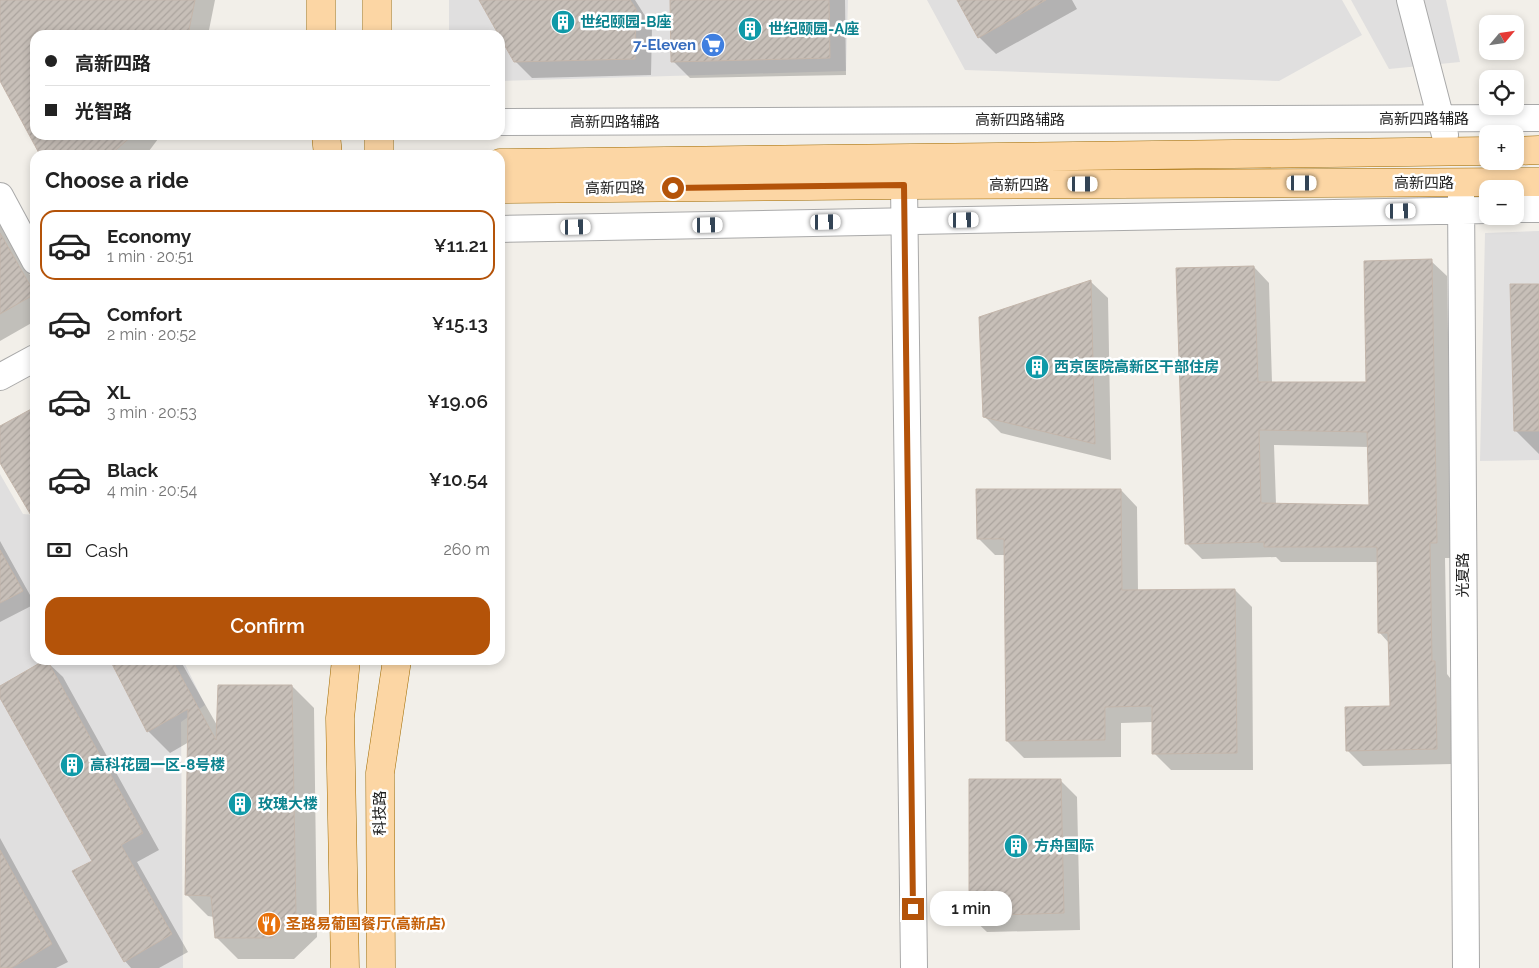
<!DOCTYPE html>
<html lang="en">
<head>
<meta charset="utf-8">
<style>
  :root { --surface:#fff; --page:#f6f6f6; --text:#222; --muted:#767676; --line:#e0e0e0; --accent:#b45309 }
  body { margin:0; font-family:Raleway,"Noto Sans SC",sans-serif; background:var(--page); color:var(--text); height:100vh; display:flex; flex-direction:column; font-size:19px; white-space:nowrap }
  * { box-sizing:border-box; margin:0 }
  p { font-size:16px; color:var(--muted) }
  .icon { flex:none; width:28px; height:28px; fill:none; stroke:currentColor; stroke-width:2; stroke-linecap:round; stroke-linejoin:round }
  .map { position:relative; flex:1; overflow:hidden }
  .panel { position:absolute; left:30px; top:150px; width:475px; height:515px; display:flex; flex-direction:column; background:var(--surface); border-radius:15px; box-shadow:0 2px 8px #0003 }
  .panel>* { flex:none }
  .banner { position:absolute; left:30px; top:30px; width:475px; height:110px; border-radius:15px; box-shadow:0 2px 8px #0003; display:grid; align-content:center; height:110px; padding:0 15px; background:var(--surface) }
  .needle { width:32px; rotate:61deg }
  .buttons { position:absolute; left:1479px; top:15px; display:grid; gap:10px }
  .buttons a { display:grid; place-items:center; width:45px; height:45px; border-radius:10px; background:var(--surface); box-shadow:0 2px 8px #0003; font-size:25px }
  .end { position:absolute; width:22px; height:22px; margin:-11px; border:6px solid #b45309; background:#fff; box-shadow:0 0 0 2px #fff }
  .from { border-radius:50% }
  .bubble { position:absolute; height:35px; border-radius:15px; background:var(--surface); box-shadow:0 2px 8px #0003; font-size:16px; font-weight:600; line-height:35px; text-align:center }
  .car { position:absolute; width:15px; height:30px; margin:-15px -8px; border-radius:6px; box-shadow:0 0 4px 1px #0007; background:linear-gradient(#fff 24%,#345 0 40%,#fff 0 76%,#345 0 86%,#fff 0) }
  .banner b { display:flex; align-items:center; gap:18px; height:48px; font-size:19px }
  .banner b+b { border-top:1px solid var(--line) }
  .banner i { width:12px; height:12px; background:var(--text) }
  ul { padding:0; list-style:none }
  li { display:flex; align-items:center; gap:15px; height:70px; margin:0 10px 8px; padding:0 5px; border:2px solid transparent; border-radius:15px }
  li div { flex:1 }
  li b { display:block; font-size:19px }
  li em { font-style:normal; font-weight:600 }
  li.selected { border-color:var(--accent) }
  li>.icon { width:45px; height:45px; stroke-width:1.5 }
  h2 { padding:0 15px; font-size:22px; line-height:60px }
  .pay { display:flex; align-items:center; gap:12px; height:55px; padding:0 15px; font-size:19px }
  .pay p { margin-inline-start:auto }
  .cta { display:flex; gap:10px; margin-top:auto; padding:10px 15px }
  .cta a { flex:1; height:58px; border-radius:15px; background:var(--accent); color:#fff; font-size:20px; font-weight:600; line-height:58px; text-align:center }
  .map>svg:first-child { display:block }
  .residential { fill:#e0dfdf }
  .shadow { fill:#0003; fill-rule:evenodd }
  .building { fill:url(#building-hatch); stroke:#c4b6ab; fill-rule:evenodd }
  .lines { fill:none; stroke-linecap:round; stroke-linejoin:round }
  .minor-casing { stroke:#a9a9a9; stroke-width:28 }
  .major-casing { stroke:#a06b00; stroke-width:29 }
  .minor { stroke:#fff; stroke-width:26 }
  .major { stroke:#fcd6a4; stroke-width:28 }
  .route { stroke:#b45309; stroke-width:6 }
  .labels { text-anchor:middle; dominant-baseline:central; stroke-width:5; stroke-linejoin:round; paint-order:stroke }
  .culture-label { font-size:15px; font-weight:bold; fill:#0d838f; stroke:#fff; text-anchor:start }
  .shop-label { font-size:15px; font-weight:bold; fill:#366cbe; stroke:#fff; text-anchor:end }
  .street-label { font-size:15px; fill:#222; stroke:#fff }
  .food-label { font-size:15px; font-weight:bold; fill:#c56008; stroke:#fff; text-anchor:start }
</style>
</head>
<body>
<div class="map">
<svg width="1539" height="968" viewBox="0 0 1539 968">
  <defs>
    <pattern id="building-hatch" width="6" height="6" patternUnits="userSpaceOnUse" patternTransform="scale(1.25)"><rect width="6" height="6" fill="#c7bfb8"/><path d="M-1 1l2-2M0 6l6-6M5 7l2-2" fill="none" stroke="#aba49e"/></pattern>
  </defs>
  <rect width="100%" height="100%" fill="#f2efe9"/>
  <!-- residential -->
  <path class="residential" d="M 449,0 L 848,0 L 846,71 L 500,81 L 500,35 L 449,35 Z
    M 927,0 L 1342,0 L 1362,35 L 1279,81 L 965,70 Z
    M 1351,0 L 1446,0 L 1460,62 L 1389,69 Z
    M 1539,231 L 1539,460 L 1480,461 L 1485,233 Z
    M 0,474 L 23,514 L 35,515 L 35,660 L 183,660 L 205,705 L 181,722 L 183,968 L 0,968 Z"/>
  <!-- shadow -->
  <path class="shadow" d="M 0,0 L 215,0 L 208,35 L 35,35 L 35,135 L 161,135 L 146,155 L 41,155 L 0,78 Z
    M 480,0 L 635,0 L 652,27 L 651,75 L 532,78 L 515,61 Z
    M 671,0 L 845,0 L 846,75 L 690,78 L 673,61 Z
    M 958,0 L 1072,0 L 1077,9 L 996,54 L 979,37 Z
    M 0,222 L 35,284 L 35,321 L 0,341 Z
    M 1431,261 L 1447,276 L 1452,558 L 1445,558 L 1447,674 L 1450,678 L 1452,764 L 1363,766 L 1347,750 L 1391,707 L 1389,643 L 1380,633 L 1379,562 L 1281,562 L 1276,557 L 1202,559 L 1186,543 L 1254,267 L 1269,283 L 1272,383 L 1368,383 ZM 1274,445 L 1369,447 L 1370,506 L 1276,504 Z
    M 1091,282 L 1108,298 L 1111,460 L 1001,433 L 984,416 L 980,318 Z
    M 1539,285 L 1539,454 L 1515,430 Z
    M 1121,490 L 1137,507 L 1138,591 L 1235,590 L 1252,607 L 1253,770 L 1171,770 L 1154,753 L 1153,722 L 1121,723 L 1121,757 L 1024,758 L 1007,741 L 1006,555 L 995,555 L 978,538 Z
    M 0,541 L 35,604 L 0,622 Z
    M 111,660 L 180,660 L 218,727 L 292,686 L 314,708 L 317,937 L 294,959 L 238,959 L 216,937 L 214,917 L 208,916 L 186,894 L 189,742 L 170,753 L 148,731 Z
    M 46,661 L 63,677 L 159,850 L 137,862 L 188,952 L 159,968 L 131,968 L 125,961 L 93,861 L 0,696 L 0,687 Z
    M 1060,780 L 1077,797 L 1080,930 L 987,932 L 970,916 Z
    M 0,838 L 68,962 L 56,968 L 3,968 L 0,962 Z"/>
  <!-- building -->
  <path class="building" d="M 0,0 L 195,0 L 188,35 L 35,35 L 35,135 L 133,135 L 110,155 L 40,155 L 0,81 Z
    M 479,0 L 630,0 L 636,9 L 635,59 L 514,62 Z
    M 670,0 L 829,0 L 830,58 L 671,62 Z
    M 957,0 L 1046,0 L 978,38 Z
    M 0,233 L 35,294 L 0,314 Z
    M 1432,259 L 1437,543 L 1430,543 L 1432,661 L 1435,661 L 1437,749 L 1346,751 L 1345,707 L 1390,706 L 1388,633 L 1378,633 L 1377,547 L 1264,547 L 1264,542 L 1185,544 L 1176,268 L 1254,266 L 1258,382 L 1366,382 L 1364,261 ZM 1259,430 L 1367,432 L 1369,505 L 1261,503 Z
    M 1091,280 L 1095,444 L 983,417 L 979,317 Z
    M 1510,284 L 1539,284 L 1539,431 L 1514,431 Z
    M 35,407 L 35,522 L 0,463 L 0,426 Z
    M 976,489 L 1121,489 L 1122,590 L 1235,589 L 1237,753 L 1152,754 L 1152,706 L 1105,707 L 1105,740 L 1006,741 L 1004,539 L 977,539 Z
    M 0,550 L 23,591 L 0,603 Z
    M 45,660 L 47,660 L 143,833 L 121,845 L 172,934 L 124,962 L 72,871 L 92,861 L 0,698 L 0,686 Z
    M 110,660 L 172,660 L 216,740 L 218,685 L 292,685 L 296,915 L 272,938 L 215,938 L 211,896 L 185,895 L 188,709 L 147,732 Z
    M 969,779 L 1061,779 L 1064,913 L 969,916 Z
    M 0,850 L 52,944 L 11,968 L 0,968 Z"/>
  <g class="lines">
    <!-- minor casing -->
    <g class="minor-casing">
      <path id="minor" d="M 1410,0 L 1445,135
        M 500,122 L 1539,118
        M 904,185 L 914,968
        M 1461,193 L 1466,968
        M 0,196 L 35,261
        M 1515,209 L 1539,209
        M 500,229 L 1488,210
        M 0,377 L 35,358"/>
    </g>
    <!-- major casing -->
    <g class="major-casing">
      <path id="major" d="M 377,0 L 377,35
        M 321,35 L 321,0
        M 326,135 L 328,155
        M 379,135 L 379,155
        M 1515,151 L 1539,150
        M 500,163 L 1488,151
        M 500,189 L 904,185 L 1539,182
        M 345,968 L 340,718 L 346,660
        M 381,968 L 380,773 L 397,660"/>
    </g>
    <!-- minor -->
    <use href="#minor" class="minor"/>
    <!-- major -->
    <use href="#major" class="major"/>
  </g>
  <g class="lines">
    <!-- route -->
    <path class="route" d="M 673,188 L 904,185 L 913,909"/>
  </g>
  <!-- icons -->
  <defs>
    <g id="building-disc" transform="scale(1.25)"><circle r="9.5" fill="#0f9aa8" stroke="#fff"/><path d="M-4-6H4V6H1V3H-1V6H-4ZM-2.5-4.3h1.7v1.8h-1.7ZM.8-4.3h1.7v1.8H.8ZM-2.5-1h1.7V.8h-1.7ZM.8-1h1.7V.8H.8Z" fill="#fff"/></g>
    <g id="supermarket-disc" transform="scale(1.25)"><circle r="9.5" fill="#3f7fe0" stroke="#fff"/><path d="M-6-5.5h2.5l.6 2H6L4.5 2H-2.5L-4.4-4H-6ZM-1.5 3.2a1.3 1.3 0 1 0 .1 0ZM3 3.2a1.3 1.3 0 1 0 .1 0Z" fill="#fff"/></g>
    <g id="restaurant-disc" transform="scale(1.25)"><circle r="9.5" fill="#e8710a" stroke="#fff"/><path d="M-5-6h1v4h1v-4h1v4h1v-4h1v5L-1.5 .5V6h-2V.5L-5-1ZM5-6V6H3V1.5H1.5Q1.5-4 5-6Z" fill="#fff"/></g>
  </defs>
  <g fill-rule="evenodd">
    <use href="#building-disc" x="563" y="22"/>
    <use href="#building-disc" x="750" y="29"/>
    <use href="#supermarket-disc" x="713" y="45"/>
    <use href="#building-disc" x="1037" y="367"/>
    <use href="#building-disc" x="72" y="765"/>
    <use href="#building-disc" x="240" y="804"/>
    <use href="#building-disc" x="1016" y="846"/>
    <use href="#restaurant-disc" x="269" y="924"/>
  </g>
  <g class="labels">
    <!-- culture labels -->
    <g class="culture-label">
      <text x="580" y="22">世纪颐园-B座</text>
      <text x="768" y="29">世纪颐园-A座</text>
      <text x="1054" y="367">西京医院高新区干部住房</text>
      <text x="90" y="765">高科花园一区-8号楼</text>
      <text x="258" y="804">玫瑰大楼</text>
      <text x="1034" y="846">方舟国际</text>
    </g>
    <!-- shop labels -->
    <g class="shop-label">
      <text x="696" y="45">7-Eleven</text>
    </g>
    <!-- street labels -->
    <g class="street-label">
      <text x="1424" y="119">高新四路辅路</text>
      <text x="1020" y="120">高新四路辅路</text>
      <text x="615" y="122">高新四路辅路</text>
      <text x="1424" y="183">高新四路</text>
      <text x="1019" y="185">高新四路</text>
      <text transform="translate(615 188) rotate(-1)">高新四路</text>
      <text transform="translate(1463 575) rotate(-90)">光夏路</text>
      <text transform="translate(380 813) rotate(-90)">科技路</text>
    </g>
    <!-- food labels -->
    <g class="food-label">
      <text x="286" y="924">圣路易葡国餐厅(高新店)</text>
    </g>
  </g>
</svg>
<div class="buttons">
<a><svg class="needle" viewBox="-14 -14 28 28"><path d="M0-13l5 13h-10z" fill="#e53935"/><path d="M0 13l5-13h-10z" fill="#767676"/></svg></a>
<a><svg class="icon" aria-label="locate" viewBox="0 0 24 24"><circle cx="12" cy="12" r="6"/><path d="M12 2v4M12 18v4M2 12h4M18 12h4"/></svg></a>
<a>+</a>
<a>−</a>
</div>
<i class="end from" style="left:673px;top:188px"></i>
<i class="end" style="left:913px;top:909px"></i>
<div class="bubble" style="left:930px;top:891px;width:82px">1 min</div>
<i class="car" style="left:1302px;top:183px;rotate:90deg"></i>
<i class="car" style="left:1083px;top:184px;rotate:90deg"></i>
<i class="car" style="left:1401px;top:211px;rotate:89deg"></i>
<i class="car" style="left:964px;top:220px;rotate:89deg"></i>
<i class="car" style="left:826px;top:222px;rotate:89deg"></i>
<i class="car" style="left:708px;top:225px;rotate:89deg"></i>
<i class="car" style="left:576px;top:227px;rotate:89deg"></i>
<div class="banner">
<b><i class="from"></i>高新四路</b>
<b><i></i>光智路</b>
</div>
<section class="panel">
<h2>Choose a ride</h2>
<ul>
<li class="selected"><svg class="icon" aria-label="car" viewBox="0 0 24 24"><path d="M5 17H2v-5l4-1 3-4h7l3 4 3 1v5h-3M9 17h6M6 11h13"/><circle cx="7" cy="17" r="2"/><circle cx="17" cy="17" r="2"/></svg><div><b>Economy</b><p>1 min · 20:51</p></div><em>¥11.21</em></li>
<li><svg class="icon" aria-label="car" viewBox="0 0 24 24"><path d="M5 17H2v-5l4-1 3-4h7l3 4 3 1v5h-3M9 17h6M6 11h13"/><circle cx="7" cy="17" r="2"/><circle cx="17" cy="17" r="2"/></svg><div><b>Comfort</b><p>2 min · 20:52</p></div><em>¥15.13</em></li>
<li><svg class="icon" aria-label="car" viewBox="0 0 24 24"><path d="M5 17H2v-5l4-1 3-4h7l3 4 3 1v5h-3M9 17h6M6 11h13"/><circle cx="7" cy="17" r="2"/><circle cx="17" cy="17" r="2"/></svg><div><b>XL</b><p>3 min · 20:53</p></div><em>¥19.06</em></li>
<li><svg class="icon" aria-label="car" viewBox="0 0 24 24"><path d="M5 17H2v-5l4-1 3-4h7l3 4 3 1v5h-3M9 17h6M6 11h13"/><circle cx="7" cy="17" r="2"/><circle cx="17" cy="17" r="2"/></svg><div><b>Black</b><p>4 min · 20:54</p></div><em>¥10.54</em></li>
</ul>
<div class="pay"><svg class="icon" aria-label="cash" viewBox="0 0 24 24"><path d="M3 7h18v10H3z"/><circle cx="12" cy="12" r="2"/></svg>Cash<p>260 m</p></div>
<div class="cta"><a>Confirm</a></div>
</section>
</div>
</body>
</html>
